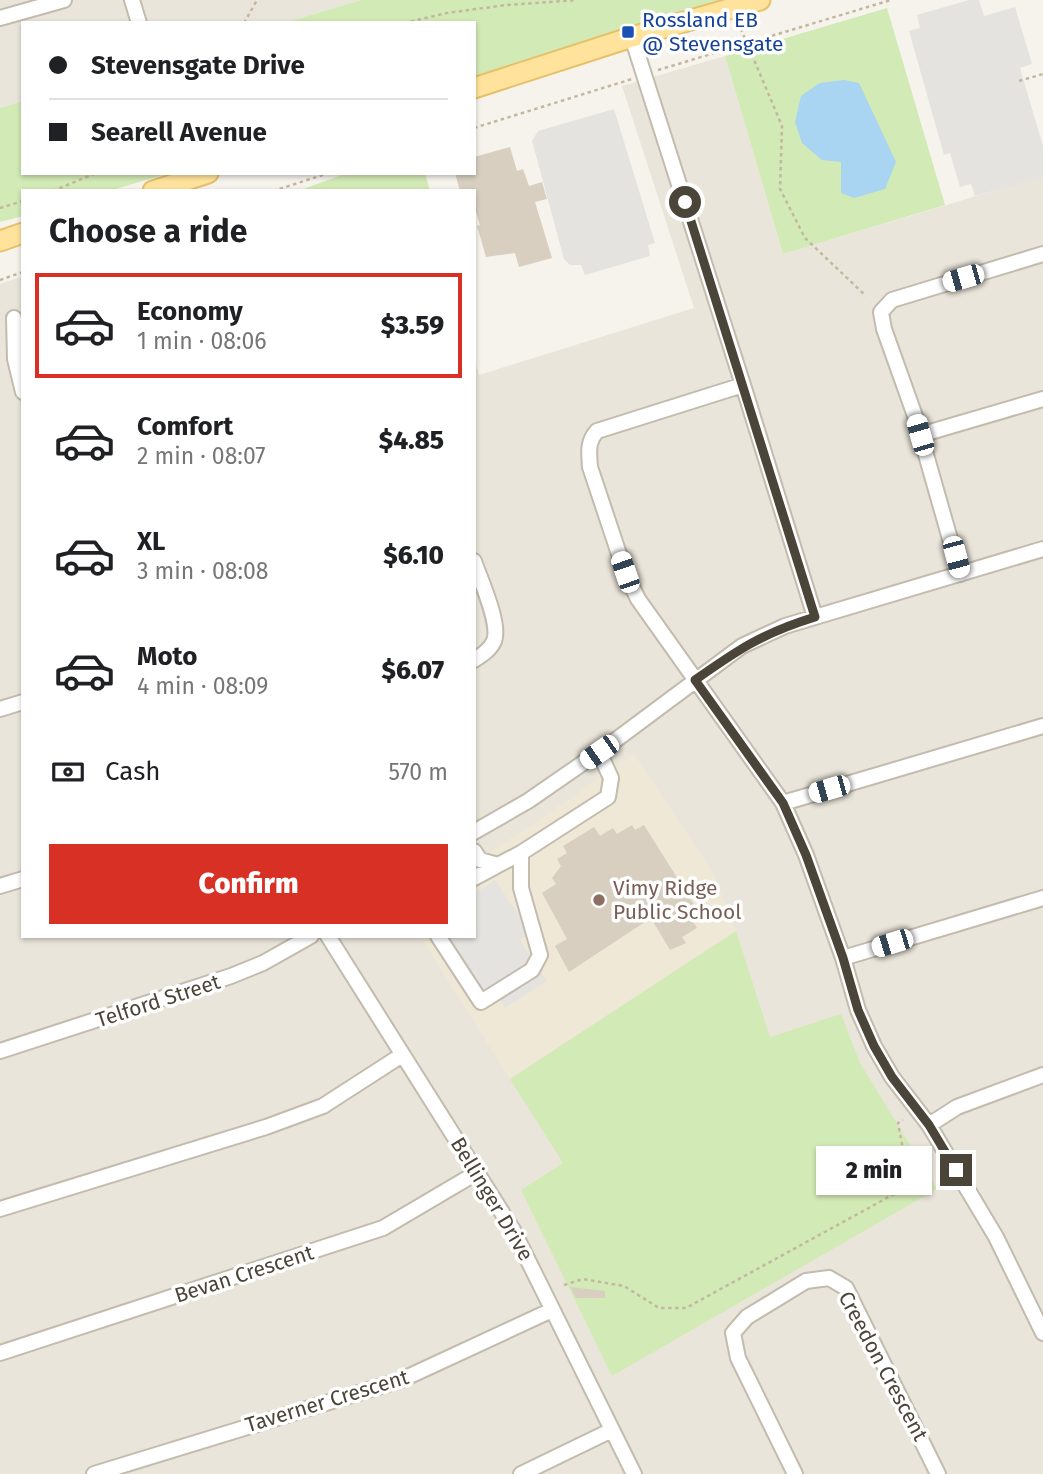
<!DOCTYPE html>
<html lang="en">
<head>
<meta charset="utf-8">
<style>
  :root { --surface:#fff; --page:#f2f2f2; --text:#202124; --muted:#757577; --line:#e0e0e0; --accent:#d93025 }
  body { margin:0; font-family:"Fira Sans",sans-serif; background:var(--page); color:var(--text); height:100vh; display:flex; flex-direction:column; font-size:26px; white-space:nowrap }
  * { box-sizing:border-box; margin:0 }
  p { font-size:23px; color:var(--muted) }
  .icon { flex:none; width:38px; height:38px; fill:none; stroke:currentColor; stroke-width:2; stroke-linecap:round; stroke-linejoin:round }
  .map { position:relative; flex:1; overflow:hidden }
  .side { position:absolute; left:21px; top:189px; width:455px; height:749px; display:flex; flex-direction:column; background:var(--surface); border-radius:0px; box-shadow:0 2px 5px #0004 }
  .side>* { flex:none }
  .hud { position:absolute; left:21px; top:21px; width:455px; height:154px; border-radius:0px; box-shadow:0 2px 5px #0004; display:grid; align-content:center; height:154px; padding:0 28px; background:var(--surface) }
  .end { position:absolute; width:32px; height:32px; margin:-16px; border:9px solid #4b4439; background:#fff; box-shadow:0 0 0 4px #fff }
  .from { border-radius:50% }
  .bubble { position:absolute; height:49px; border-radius:0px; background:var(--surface); box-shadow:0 2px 5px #0004; font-size:23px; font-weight:800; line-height:49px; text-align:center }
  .car { position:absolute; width:21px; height:42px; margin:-21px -10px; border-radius:9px; box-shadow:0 0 5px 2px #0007; background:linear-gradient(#fff 24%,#345 0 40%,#fff 0 76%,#345 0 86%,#fff 0) }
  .hud b { display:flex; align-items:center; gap:24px; height:66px; font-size:26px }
  .hud b+b { border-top:2px solid var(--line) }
  .hud i { width:18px; height:18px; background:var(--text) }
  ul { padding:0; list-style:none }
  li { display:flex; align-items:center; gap:21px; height:105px; margin:0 14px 10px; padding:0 14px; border:4px solid transparent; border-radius:0px }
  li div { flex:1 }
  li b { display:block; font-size:26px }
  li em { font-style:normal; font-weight:800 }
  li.current { border-color:var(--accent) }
  li>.icon { width:63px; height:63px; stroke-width:1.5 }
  h2 { padding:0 28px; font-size:32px; line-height:84px }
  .pay { display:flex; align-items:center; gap:18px; height:77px; padding:0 28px; font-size:26px }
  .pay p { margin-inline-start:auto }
  .action { display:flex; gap:14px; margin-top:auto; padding:14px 28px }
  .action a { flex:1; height:80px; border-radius:0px; background:var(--accent); color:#fff; font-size:28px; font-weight:800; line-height:80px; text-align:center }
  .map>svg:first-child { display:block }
  .residential { fill:#eae5da }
  .education { fill:#efe8d6 }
  .green { fill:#d2eab5 }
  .parking { fill:#e5e3e0 }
  .water { fill:#a9d4f2 }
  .building { fill:#d8cfc1 }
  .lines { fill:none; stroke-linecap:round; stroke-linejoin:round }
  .minor-casing { stroke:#c2bbae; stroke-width:18 }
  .major-casing { stroke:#e6c16a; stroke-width:23 }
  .path { stroke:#c4b79f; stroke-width:2.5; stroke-dasharray:3.5 3.5; stroke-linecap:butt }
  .minor { stroke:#fff; stroke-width:14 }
  .major { stroke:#ffe39c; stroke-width:19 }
  .route { stroke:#4b4439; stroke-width:9 }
  .transit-dot { fill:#1a4fb4; stroke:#fff; stroke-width:2.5 }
  .education-dot { fill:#8d6e63; stroke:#fff; stroke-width:2.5 }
  .labels { text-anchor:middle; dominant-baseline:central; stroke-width:7; stroke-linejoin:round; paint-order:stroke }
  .transit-label { font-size:21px; fill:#164399; stroke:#fff; text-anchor:start }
  .education-label { font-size:21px; fill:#785e54; stroke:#fff; text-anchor:start }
  .street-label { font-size:21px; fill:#4b4439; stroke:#fff }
</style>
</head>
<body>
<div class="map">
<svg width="1043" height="1474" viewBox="0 0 1043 1474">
  <rect width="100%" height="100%" fill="#f6f3ec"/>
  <!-- residential -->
  <path class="residential" d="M 0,0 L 361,0 L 284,23 L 23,23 L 23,101 L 0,108 Z
    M 725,56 L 783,254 L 1043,176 L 1043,1474 L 0,1474 L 0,284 L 23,276 L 23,936 L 474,936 L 474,357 L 479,375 L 694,308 L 622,86 Z"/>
  <!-- education -->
  <path class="education" d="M 634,754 L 711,869 L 736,931 L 510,1079 L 420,936 L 474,936 L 474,862 L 541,819 Z"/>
  <!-- green -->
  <path class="green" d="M 361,0 L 722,0 L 474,77 L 474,23 L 284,23 Z
    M 887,8 L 945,205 L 783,254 L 725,56 Z
    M 23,101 L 23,173 L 163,173 L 163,175 L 109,191 L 23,191 L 23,216 L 0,222 L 0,108 Z
    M 347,173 L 425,173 L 430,191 L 298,191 Z
    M 736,931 L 770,1037 L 841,1014 L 860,1063 L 937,1189 L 612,1376 L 521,1190 L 563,1163 L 510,1079 Z"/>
  <!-- parking -->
  <path class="parking" d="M 969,0 L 979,0 L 984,16 L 1015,7 L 1032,64 L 1020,68 L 1043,146 L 1043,177 L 975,196 L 971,184 L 960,187 L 950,153 L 944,155 L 909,31 L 920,28 L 917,15 Z
    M 614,109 L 655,243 L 648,245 L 650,256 L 585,275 L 581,265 L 570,265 L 564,259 L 532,141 L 538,131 Z
    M 495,880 L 527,928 L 525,936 L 520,940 L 547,981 L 505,1008 L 498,996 L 479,1009 L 432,936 L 474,936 L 474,894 Z"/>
  <!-- water -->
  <path class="water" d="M 844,80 L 859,83 L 896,162 L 885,189 L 854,198 L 841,193 L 841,162 L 822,160 L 802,143 L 795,122 L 801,96 L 820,83 Z"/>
  <!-- building -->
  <path class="building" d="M 510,147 L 517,171 L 523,169 L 529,186 L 542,182 L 547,199 L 535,202 L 552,258 L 519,267 L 515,253 L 486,257 L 477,226 L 480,225 L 474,205 L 474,191 L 460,191 L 455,173 L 474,173 L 474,157 Z
    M 632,825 L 635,830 L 644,825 L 700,914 L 692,920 L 697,928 L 682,937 L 686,943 L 670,950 L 651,918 L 569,972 L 555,946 L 567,939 L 542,893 L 556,884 L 552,878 L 561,866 L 557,859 L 567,853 L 563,846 L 594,827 L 600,836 L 613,828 L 617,834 Z
    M 570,1287 L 605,1291 L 605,1298 L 576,1298 Z"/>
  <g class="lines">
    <!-- minor casing -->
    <g class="minor-casing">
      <path id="minor" d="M 132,0 L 139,23
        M 0,18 L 64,0
        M 632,37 L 743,385 L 815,617
        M 14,318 L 15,359 L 23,392
        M 743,385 L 597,431 C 587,442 589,453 590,467 L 625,572 L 638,599 L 783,803 L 806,855 L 843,958 L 858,1010 L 874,1046 L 892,1077 L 929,1125 L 996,1237 L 1043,1333
        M 920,435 L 1043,399
        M 474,561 C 480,579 501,624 494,641 C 490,650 482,655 474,660
        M 960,574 L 915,416 L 884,329 L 881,312 L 892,300 L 1043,254
        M 0,709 L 23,702
        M 783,803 L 1043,726
        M 474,832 L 528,801 L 609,745 L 742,646 L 785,626 L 1043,549
        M 474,851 L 480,860 L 498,865 L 521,853 L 608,797 L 611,778 L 599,752
        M 474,878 L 498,865
        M 0,886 L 23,879
        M 328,936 L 513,1230 L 634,1474
        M 438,936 L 481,1002 L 532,970 L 540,955 L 521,888 L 521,853
        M 843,958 L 1043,898
        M 0,1051 L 231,976 L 263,963 L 311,936
        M 929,1125 L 957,1107 L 1043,1075
        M 0,1209 L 266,1127 L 323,1106 L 402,1055
        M 0,1353 L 383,1228 L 478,1172
        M 94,1474 L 401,1380 L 552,1310
        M 521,1474 L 612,1430
        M 795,1474 L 738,1358 L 733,1333 L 747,1317 L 806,1281 L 829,1278 L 846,1288 L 938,1474"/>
    </g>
    <!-- major casing -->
    <g class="major-casing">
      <path id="major" d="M 474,88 L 632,37 L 760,0
        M 153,191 L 208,173
        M 0,241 L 23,233"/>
    </g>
    <!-- path -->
    <path class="path" d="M 738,22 L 782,126 L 780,189 L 805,238 L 866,296
      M 244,23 L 257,0
      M 404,23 L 447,13 L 506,5 L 576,0
      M 658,70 L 891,0
      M 1019,81 L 1043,74
      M 474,128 L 632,79
      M 53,191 L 96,173
      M 273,191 L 329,173
      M 0,208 L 23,201
      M 0,280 L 23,272
      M 564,1285 L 583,1279 L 624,1286 L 659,1308 L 686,1308 L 896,1193 L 907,1170 L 898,1123 L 903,1120"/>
    <!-- minor -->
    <use href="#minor" class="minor"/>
    <!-- major -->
    <use href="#major" class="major"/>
  </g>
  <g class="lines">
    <!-- route -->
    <path class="route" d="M 685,202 L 815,617 C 763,633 739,649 695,680 L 783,803 L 806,855 L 843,958 L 858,1010 L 874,1046 L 892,1077 L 929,1125 L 956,1170"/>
  </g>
  <!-- markers -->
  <rect class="transit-dot" x="621" y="25" width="14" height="14" rx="3.5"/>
  <circle class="education-dot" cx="599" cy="900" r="7"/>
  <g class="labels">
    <!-- transit labels -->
    <g class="transit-label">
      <text x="642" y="20">Rossland EB<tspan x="642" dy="24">@ Stevensgate</tspan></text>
    </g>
    <!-- education labels -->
    <g class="education-label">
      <text x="613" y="888">Vimy Ridge<tspan x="613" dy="24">Public School</tspan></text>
    </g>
    <!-- street labels -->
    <g class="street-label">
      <text transform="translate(158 1001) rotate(-18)">Telford Street</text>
      <text transform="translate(492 1199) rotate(59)">Bellinger Drive</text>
      <text transform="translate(244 1274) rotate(-18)">Bevan Crescent</text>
      <text transform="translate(883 1366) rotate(62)">Creedon Crescent</text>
      <text transform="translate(327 1401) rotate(-17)">Taverner Crescent</text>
    </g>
  </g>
</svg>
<i class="end from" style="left:685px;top:202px"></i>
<i class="end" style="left:956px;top:1170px"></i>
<div class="bubble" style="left:816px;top:1146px;width:116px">2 min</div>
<i class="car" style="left:963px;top:278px;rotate:254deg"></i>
<i class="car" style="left:920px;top:435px;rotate:344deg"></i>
<i class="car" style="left:956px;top:557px;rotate:165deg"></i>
<i class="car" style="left:625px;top:572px;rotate:341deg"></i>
<i class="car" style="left:599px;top:752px;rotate:235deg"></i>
<i class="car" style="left:829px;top:789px;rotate:254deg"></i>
<i class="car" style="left:892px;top:943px;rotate:253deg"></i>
<div class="hud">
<b><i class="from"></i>Stevensgate Drive</b>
<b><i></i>Searell Avenue</b>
</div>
<section class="side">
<h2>Choose a ride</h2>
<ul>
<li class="current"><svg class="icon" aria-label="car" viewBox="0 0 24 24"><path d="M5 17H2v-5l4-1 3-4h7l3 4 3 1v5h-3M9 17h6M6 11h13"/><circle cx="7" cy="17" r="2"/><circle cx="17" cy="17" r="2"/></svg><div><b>Economy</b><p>1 min · 08:06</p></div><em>$3.59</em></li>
<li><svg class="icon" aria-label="car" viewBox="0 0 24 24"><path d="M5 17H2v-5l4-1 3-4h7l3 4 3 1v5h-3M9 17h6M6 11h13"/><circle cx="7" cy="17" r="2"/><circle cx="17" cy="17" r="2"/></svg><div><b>Comfort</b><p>2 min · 08:07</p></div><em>$4.85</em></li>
<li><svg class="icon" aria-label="car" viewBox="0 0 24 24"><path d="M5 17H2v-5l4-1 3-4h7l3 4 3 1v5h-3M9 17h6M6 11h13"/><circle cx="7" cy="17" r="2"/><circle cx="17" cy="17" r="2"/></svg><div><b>XL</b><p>3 min · 08:08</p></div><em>$6.10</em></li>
<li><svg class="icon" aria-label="car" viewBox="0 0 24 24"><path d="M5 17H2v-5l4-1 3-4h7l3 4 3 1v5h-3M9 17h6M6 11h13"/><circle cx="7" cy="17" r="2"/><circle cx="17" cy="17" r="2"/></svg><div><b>Moto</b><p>4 min · 08:09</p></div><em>$6.07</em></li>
</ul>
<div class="pay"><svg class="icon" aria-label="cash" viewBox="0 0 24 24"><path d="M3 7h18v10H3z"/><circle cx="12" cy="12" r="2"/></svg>Cash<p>570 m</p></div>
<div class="action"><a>Confirm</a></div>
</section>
</div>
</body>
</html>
